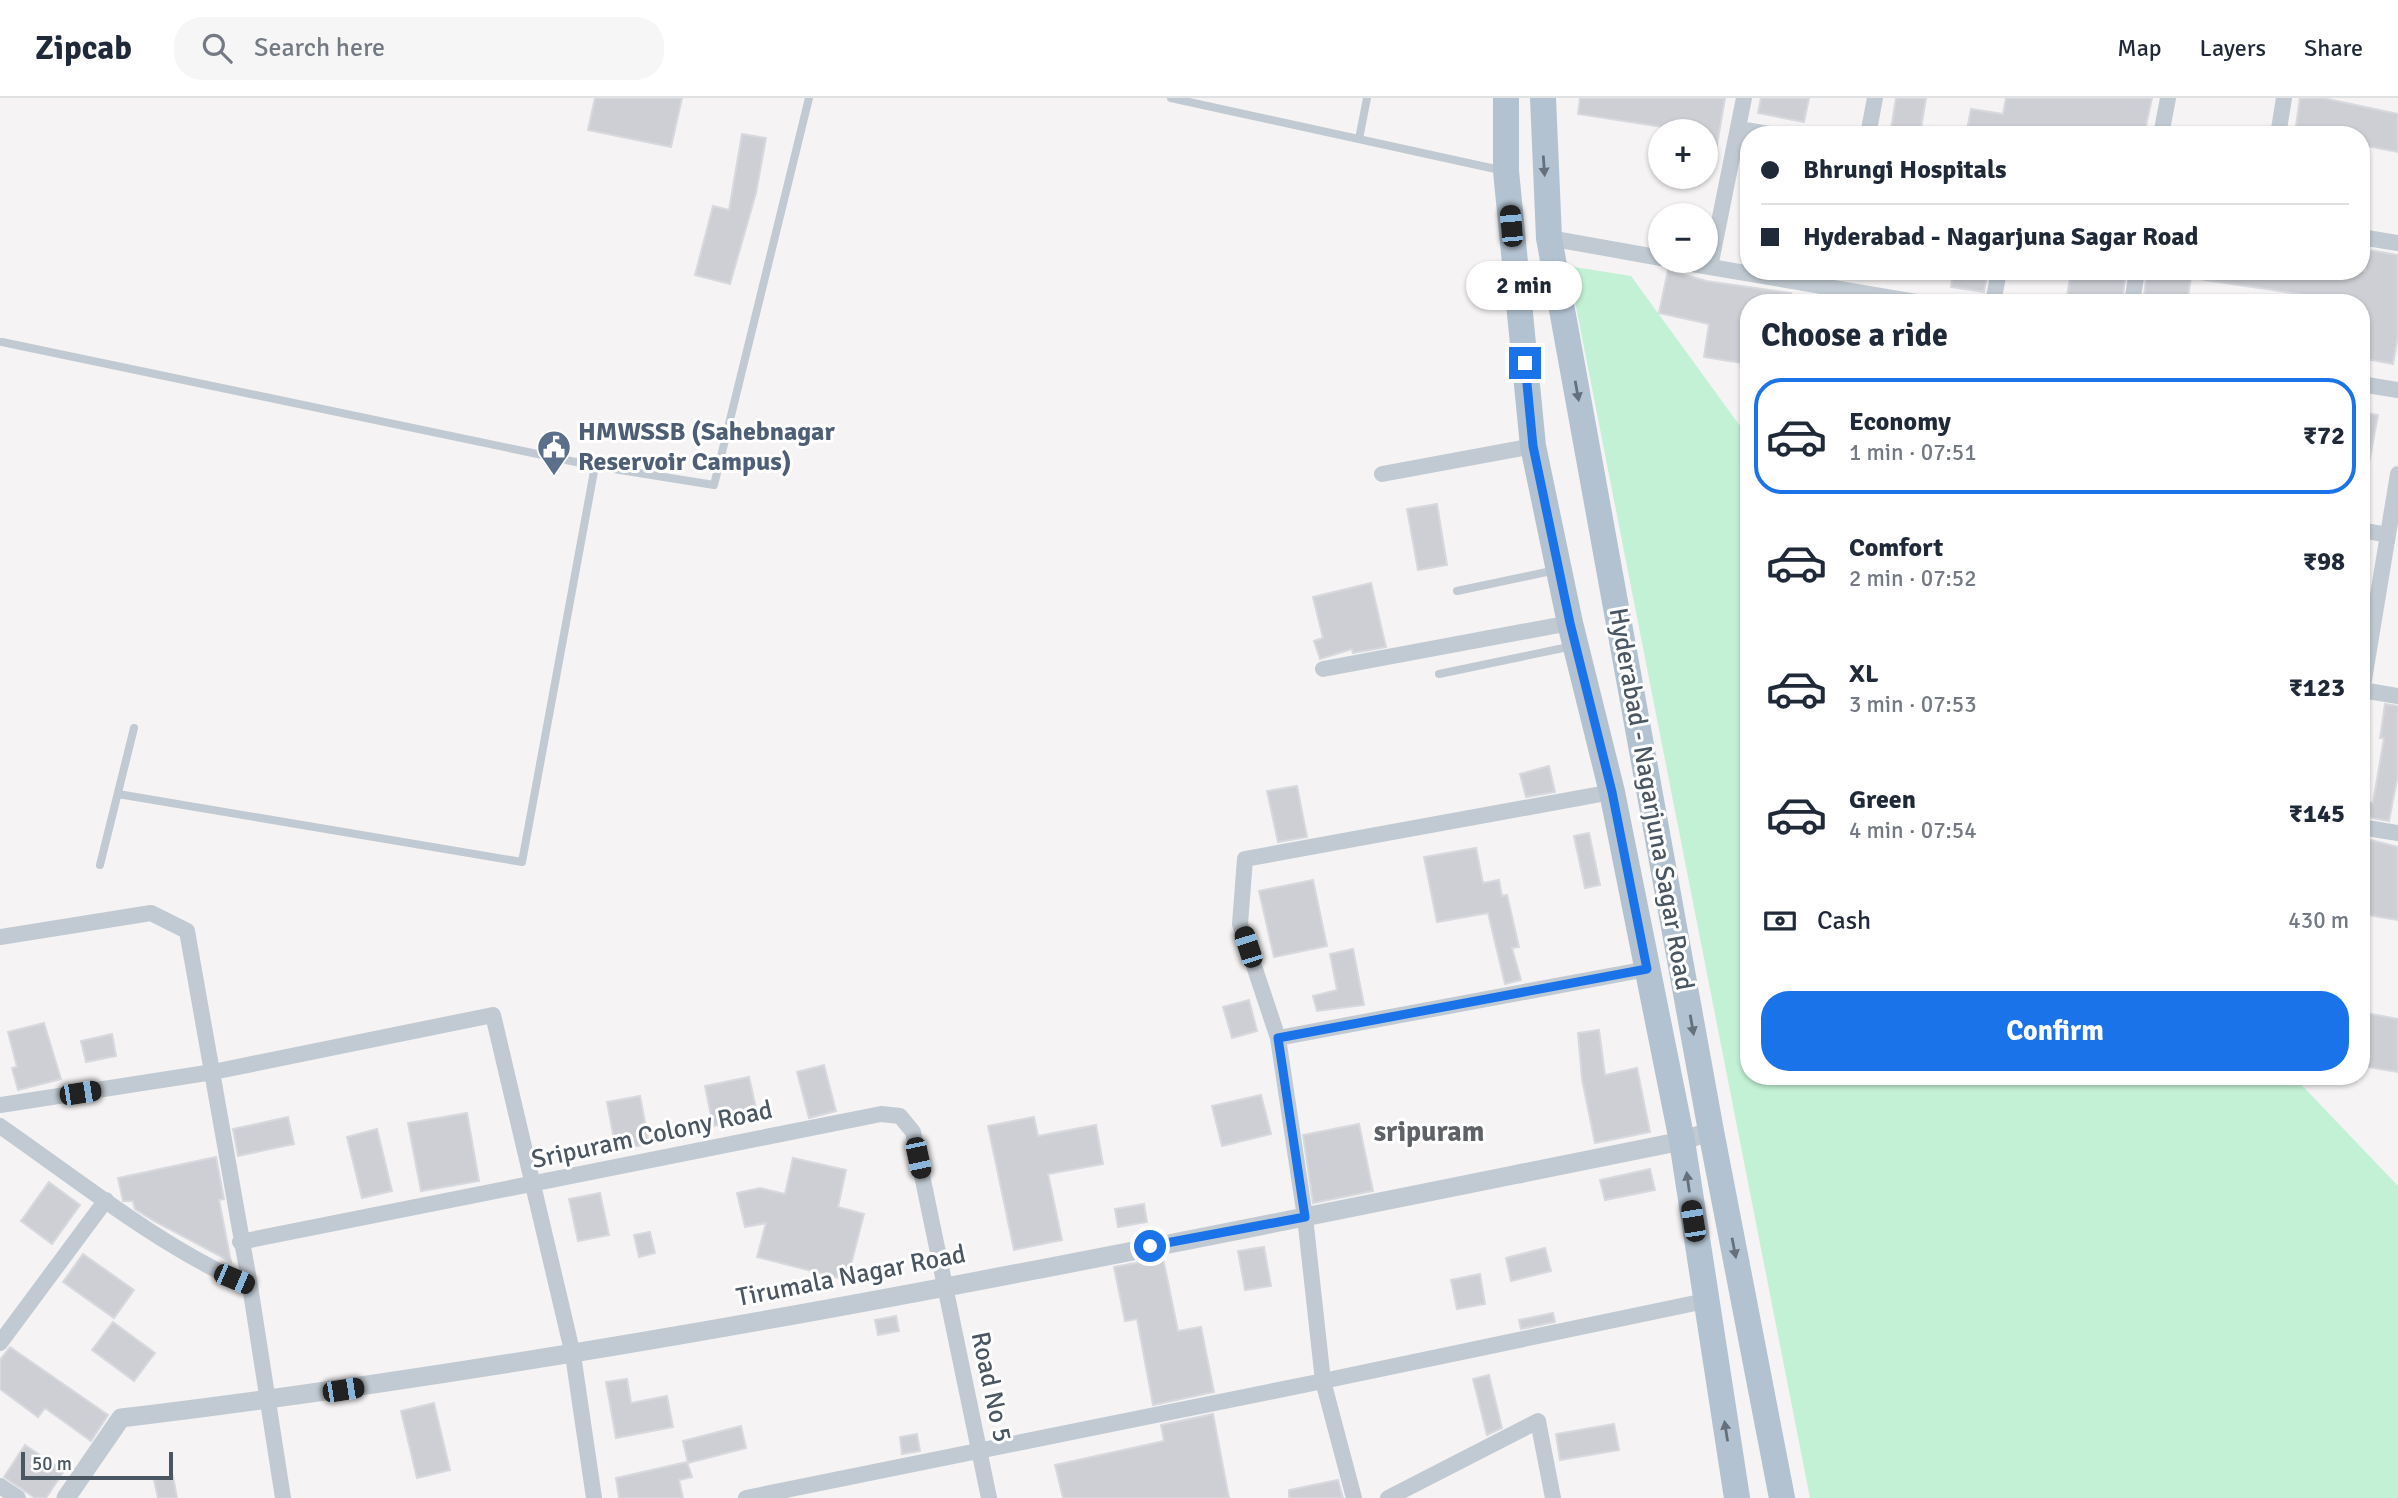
<!DOCTYPE html>
<html lang="en">
<head>
<meta charset="utf-8">
<style>
  :root { --surface:#fff; --page:#f6f6f7; --text:#1f2937; --muted:#747a83; --line:#e0e1e3; --accent:#1a73e8 }
  body { margin:0; font-family:Signika,sans-serif; background:var(--page); color:var(--text); height:100vh; display:flex; flex-direction:column; font-size:26px; white-space:nowrap }
  * { box-sizing:border-box; margin:0 }
  p { font-size:23px; color:var(--muted) }
  .icon { flex:none; width:38px; height:38px; fill:none; stroke:currentColor; stroke-width:2; stroke-linecap:round; stroke-linejoin:round }
  .map { position:relative; flex:1; overflow:hidden }
  .side { position:absolute; left:1740px; top:196px; width:630px; height:791px; display:flex; flex-direction:column; background:var(--surface); border-radius:28px; box-shadow:0 2px 5px #0004 }
  .side>* { flex:none }
  .guide { position:absolute; left:1740px; top:28px; width:630px; height:154px; border-radius:28px; box-shadow:0 2px 5px #0004; display:grid; align-content:center; height:154px; padding:0 21px; background:var(--surface) }
  .controls { position:absolute; left:1648px; top:21px; display:grid; gap:14px }
  .controls a { display:grid; place-items:center; width:70px; height:70px; border-radius:50%; background:var(--surface); box-shadow:0 2px 5px #0004; font-size:35px }
  .scale { position:absolute; left:21px; bottom:18px; width:152px; box-sizing:border-box; padding-left:7px; border:4px solid #4a5661; border-top:0; font-size:19px; line-height:24px; white-space:nowrap; color:#4a5661; -webkit-text-stroke:5px #fff; paint-order:stroke }
  .end { position:absolute; width:32px; height:32px; margin:-16px; border:9px solid #1a73e8; background:#fff; box-shadow:0 0 0 4px #fff }
  .from { border-radius:50% }
  .bubble { position:absolute; height:49px; border-radius:24px; background:var(--surface); box-shadow:0 2px 5px #0004; font-size:23px; font-weight:800; line-height:49px; text-align:center }
  .car { position:absolute; width:21px; height:42px; margin:-21px -10px; border-radius:9px; box-shadow:0 0 5px 2px #0007; background:linear-gradient(#222 24%,#8ab4d8 0 40%,#222 0 76%,#8ab4d8 0 86%,#222 0) }
  .guide b { display:flex; align-items:center; gap:24px; height:66px; font-size:26px }
  .guide b+b { border-top:2px solid var(--line) }
  .guide i { width:18px; height:18px; background:var(--text) }
  ul { padding:0; list-style:none }
  li { display:flex; align-items:center; gap:21px; height:116px; margin:0 14px 10px; padding:0 7px; border:4px solid transparent; border-radius:28px }
  li div { flex:1 }
  li b { display:block; font-size:26px }
  li em { font-style:normal; font-weight:800 }
  li.active { border-color:var(--accent) }
  li>.icon { width:63px; height:63px; stroke-width:1.5 }
  h2 { padding:0 21px; font-size:32px; line-height:84px }
  .pay { display:flex; align-items:center; gap:18px; height:77px; padding:0 21px; font-size:26px }
  .pay p { margin-inline-start:auto }
  .action { display:flex; gap:14px; margin-top:auto; padding:14px 21px }
  .action a { flex:1; height:80px; border-radius:28px; background:var(--accent); color:#fff; font-size:28px; font-weight:800; line-height:80px; text-align:center }
  header { display:flex; align-items:center; gap:42px; box-sizing:border-box; height:98px; padding:0 35px; background:var(--surface); border-bottom:2px solid var(--line) }
  header strong { font-size:33px }
  nav { display:flex; gap:38px; margin-inline-start:auto; font-size:24px }
  .search { width:490px; height:63px; background:var(--page); display:flex; align-items:center; gap:18px; box-sizing:border-box; padding:0 24px; border-radius:28px; color:var(--muted); font-size:26px }
  .map>svg:first-child { display:block }
  .green { fill:#c3f1d5 }
  .building { fill:#cdcfd5; stroke:#d7d9de; stroke-width:2 }
  .lines { fill:none; stroke-linecap:round; stroke-linejoin:round }
  .service { stroke:#c1cad2; stroke-width:8 }
  .minor { stroke:#c1cad2; stroke-width:16 }
  .tertiary { stroke:#c1cad2; stroke-width:19 }
  .primary { stroke:#b3c2d1; stroke-width:26 }
  .oneway { fill:#64717d }
  .route { stroke:#1a73e8; stroke-width:9 }
  .labels { text-anchor:middle; dominant-baseline:central; stroke-width:6; stroke-linejoin:round; paint-order:stroke }
  .service-label { font-size:26px; font-weight:bold; fill:#4e5e75; stroke:#fff; text-anchor:start }
  .street-label { font-size:26px; fill:#4a5661; stroke:#fff }
  .neighbourhood-label { font-size:28px; font-weight:bold; fill:#5f6368; stroke:#fff }
</style>
</head>
<body>
<header>
<strong>Zipcab</strong>
<div class="search"><svg class="icon" aria-label="search" viewBox="0 0 24 24"><circle cx="10" cy="10" r="6"/><path d="M15 15l6 6"/></svg>Search here</div>
<nav><a>Map</a><a>Layers</a><a>Share</a></nav>
</header>
<div class="map">
<svg width="2398" height="1400" viewBox="0 0 2398 1400">
  <rect width="100%" height="100%" fill="#f5f3f3"/>
  <!-- green -->
  <path class="green" d="M 1568,168 L 1631,178 L 1748,339 L 1748,978 L 2293,978 L 2398,1088 L 2398,1400 L 1810,1400 Z"/>
  <!-- building -->
  <path class="building" d="M 595,0 L 682,0 L 671,49 L 588,32 Z
    M 1580,0 L 1725,0 L 1714,65 L 1706,64 L 1706,33 L 1669,33 L 1669,30 L 1578,16 Z
    M 1761,0 L 1809,0 L 1804,24 L 1758,15 Z
    M 1896,0 L 1926,0 L 1920,37 L 1890,37 Z
    M 2006,0 L 2152,0 L 2144,37 L 1966,37 L 1971,11 L 2003,16 Z
    M 2300,0 L 2323,0 L 2398,16 L 2398,54 L 2361,47 L 2361,37 L 2295,35 Z
    M 742,36 L 766,40 L 756,95 L 730,186 L 695,177 L 713,108 L 729,112 Z
    M 2369,152 L 2398,157 L 2398,237 L 2393,266 L 2361,260 L 2361,205 L 2204,182 L 2204,173 L 2365,173 Z
    M 1668,172 L 1706,183 L 1791,195 L 1791,205 L 1748,205 L 1748,266 L 1704,259 L 1709,226 L 1659,215 Z
    M 1953,173 L 1988,173 L 1984,194 L 1951,189 Z
    M 2071,173 L 2126,173 L 2122,205 L 2066,205 Z
    M 2147,173 L 2192,173 L 2187,205 L 2143,205 Z
    M 2361,314 L 2378,317 L 2369,365 L 2361,364 Z
    M 1437,406 L 1447,467 L 1418,472 L 1407,411 Z
    M 1371,485 L 1386,549 L 1353,555 L 1352,551 L 1320,561 L 1314,543 L 1323,540 L 1313,499 Z
    M 2385,606 L 2398,608 L 2398,676 L 2389,723 L 2367,719 L 2369,704 L 2373,705 L 2384,640 L 2380,640 Z
    M 1549,668 L 1555,694 L 1526,699 L 1520,676 Z
    M 1297,688 L 1307,739 L 1278,744 L 1267,693 Z
    M 1589,735 L 1600,787 L 1585,790 L 1574,738 Z
    M 2363,740 L 2398,749 L 2398,822 L 2361,816 Z
    M 1476,750 L 1483,785 L 1499,782 L 1502,798 L 1507,797 L 1519,849 L 1512,850 L 1521,882 L 1505,886 L 1488,815 L 1437,824 L 1424,759 Z
    M 1313,782 L 1327,848 L 1274,859 L 1259,793 Z
    M 1353,851 L 1364,907 L 1317,913 L 1313,898 L 1337,892 L 1330,856 Z
    M 1249,902 L 1257,933 L 1232,940 L 1223,909 Z
    M 2361,914 L 2398,921 L 2398,974 L 2361,968 Z
    M 44,925 L 61,981 L 18,992 L 12,970 L 17,969 L 8,934 Z
    M 1599,932 L 1605,977 L 1637,970 L 1650,1034 L 1595,1045 L 1582,981 L 1578,935 Z
    M 112,936 L 116,958 L 86,964 L 81,943 Z
    M 824,967 L 836,1013 L 809,1020 L 797,974 Z
    M 749,979 L 758,1019 L 713,1028 L 705,988 Z
    M 1261,997 L 1271,1036 L 1222,1048 L 1212,1008 Z
    M 640,998 L 649,1046 L 616,1052 L 607,1004 Z
    M 467,1015 L 479,1083 L 421,1093 L 408,1025 Z
    M 288,1019 L 294,1046 L 238,1058 L 233,1031 Z
    M 1034,1019 L 1038,1038 L 1096,1027 L 1103,1066 L 1048,1076 L 1062,1142 L 1014,1152 L 988,1028 Z
    M 1359,1026 L 1373,1093 L 1313,1105 L 1303,1037 Z
    M 377,1031 L 392,1093 L 362,1100 L 347,1039 Z
    M 216,1059 L 224,1101 L 219,1102 L 231,1164 L 154,1123 L 135,1111 L 133,1103 L 123,1103 L 118,1080 Z
    M 793,1060 L 846,1072 L 838,1109 L 864,1116 L 847,1182 L 757,1159 L 766,1125 L 745,1129 L 737,1095 L 760,1090 L 785,1096 Z
    M 1650,1071 L 1655,1092 L 1605,1102 L 1600,1082 Z
    M 49,1084 L 80,1107 L 52,1146 L 21,1123 Z
    M 600,1095 L 609,1137 L 578,1143 L 569,1101 Z
    M 1144,1106 L 1147,1124 L 1118,1129 L 1115,1111 Z
    M 650,1134 L 655,1155 L 639,1159 L 634,1137 Z
    M 1264,1149 L 1271,1188 L 1245,1192 L 1238,1153 Z
    M 1545,1150 L 1551,1173 L 1511,1183 L 1506,1160 Z
    M 83,1156 L 134,1192 L 114,1220 L 63,1184 Z
    M 1163,1160 L 1178,1233 L 1201,1229 L 1214,1294 L 1153,1307 L 1137,1221 L 1125,1223 L 1114,1169 Z
    M 1480,1176 L 1485,1206 L 1457,1211 L 1451,1182 Z
    M 1553,1215 L 1555,1224 L 1521,1231 L 1519,1222 Z
    M 896,1218 L 899,1233 L 878,1237 L 875,1222 Z
    M 113,1224 L 155,1255 L 134,1283 L 92,1252 Z
    M 10,1249 L 108,1317 L 91,1343 L 45,1310 L 38,1319 L 0,1291 L 0,1262 Z
    M 1489,1277 L 1502,1330 L 1487,1337 L 1473,1281 Z
    M 627,1281 L 631,1305 L 667,1298 L 673,1329 L 616,1340 L 606,1284 Z
    M 434,1305 L 450,1372 L 417,1380 L 401,1313 Z
    M 1213,1316 L 1229,1400 L 1063,1400 L 1055,1367 L 1164,1343 L 1161,1327 Z
    M 1614,1326 L 1619,1352 L 1560,1362 L 1556,1336 Z
    M 741,1328 L 746,1350 L 688,1365 L 683,1343 Z
    M 917,1336 L 920,1353 L 902,1356 L 900,1339 Z
    M 25,1347 L 64,1373 L 46,1400 L 35,1400 L 4,1379 Z
    M 687,1364 L 692,1379 L 679,1382 L 683,1400 L 619,1400 L 616,1380 Z
    M 173,1378 L 177,1400 L 158,1400 L 154,1382 Z
    M 1338,1382 L 1343,1400 L 1289,1400 L 1289,1392 Z"/>
  <g class="lines">
    <!-- service -->
    <path class="service" d="M 1171,0 L 1500,72
      M 1359,41 L 1367,0
      M 2,244 L 595,368
      M 1457,493 L 1556,472
      M 1439,576 L 1573,548
      M 118,696 L 522,764 L 595,368 L 714,387 L 809,0
      M 100,767 L 134,630"/>
    <!-- minor -->
    <path class="minor" d="M 1739,31 L 1775,37
      M 1868,37 L 1875,0
      M 2161,37 L 2168,0
      M 2278,37 L 2284,0
      M 2361,139 L 2398,145
      M 1549,140 L 1661,160
      M 1675,163 L 1710,169 L 1744,0
      M 1710,169 L 1922,205
      M 1993,205 L 1999,173
      M 2132,205 L 2137,173
      M 2361,286 L 2398,292
      M 1382,376 L 1533,348
      M 2361,432 L 2388,437
      M 1323,571 L 1570,525
      M 2362,592 L 2398,598
      M 2361,600 L 2398,376
      M 1612,694 L 1245,761 L 1240,826 L 1278,940 L 1305,1119 L 1323,1283 L 1705,1203
      M 2361,729 L 2398,735
      M 0,839 L 151,815 L 187,833 L 250,1188 L 283,1400
      M 1278,940 L 1647,871
      M 0,1007 L 213,974 L 493,917 L 573,1257 L 594,1400
      M 0,1028 C 79,1083 162,1150 250,1188
      M 240,1144 L 881,1016 L 900,1018 L 913,1034 L 989,1400
      M 0,1245 L 106,1102
      M 0,1388 L 18,1400
      M 746,1400 L 1323,1283 L 1354,1400
      M 1388,1400 L 1538,1323 L 1553,1400"/>
    <!-- tertiary -->
    <path class="tertiary" d="M 66,1400 L 121,1320 C 645,1257 1164,1147 1682,1043 L 1711,1033"/>
    <!-- primary -->
    <path class="primary" d="M 1506,0 L 1506,73 L 1533,348 L 1570,525 L 1612,694 L 1682,1043 L 1737,1400
      M 1543,0 L 1549,140 L 1711,1033 L 1782,1400"/>
  </g>
  <!-- one-way arrows -->
  <defs><path id="oneway-solid" d="M-6-.8H1V-3.2L6.5 0L1 3.2V.8H-6Z" transform="scale(1.75)"/></defs>
  <g class="oneway">
    <use href="#oneway-solid" transform="translate(1544 68) rotate(86)"/>
    <use href="#oneway-solid" transform="translate(1577 293) rotate(80)"/>
    <use href="#oneway-solid" transform="translate(1692 927) rotate(80)"/>
    <use href="#oneway-solid" transform="translate(1688 1084) rotate(-98)"/>
    <use href="#oneway-solid" transform="translate(1734 1150) rotate(79)"/>
    <use href="#oneway-solid" transform="translate(1726 1333) rotate(-99)"/>
  </g>
  <g class="lines">
    <!-- route -->
    <path class="route" d="M 1150,1148 L 1305,1119 L 1278,940 L 1647,871 L 1612,694 L 1570,525 L 1533,348 L 1525,265"/>
  </g>
  <!-- icons -->
  <defs>
    <g id="civic-pin" transform="scale(1.75)"><path d="M0 17L-7.5 6A9.5 9.5 0 1 1 7.5 6Z" fill="#5c6f8a" stroke="#fff"/><path d="M-.6-6.5H3V-4.5H.6V-3L4-1V1h2V6H-6V1h2V-1L-.6-3ZM-1.2 2.5V6h2.4V2.5Z" fill="#fff"/></g>
  </defs>
  <g fill-rule="evenodd">
    <use href="#civic-pin" x="554" y="349"/>
  </g>
  <g class="labels">
    <!-- service labels -->
    <g class="service-label">
      <text x="578" y="334">HMWSSB (Sahebnagar<tspan x="578" dy="30">Reservoir Campus)</tspan></text>
    </g>
    <!-- street labels -->
    <g class="street-label">
      <text transform="translate(1651 701) rotate(80)">Hyderabad - Nagarjuna Sagar Road</text>
      <text transform="translate(652 1037) rotate(-12)">Sripuram Colony Road</text>
      <text transform="translate(851 1178) rotate(-11)">Tirumala Nagar Road</text>
      <text transform="translate(991 1289) rotate(78)">Road No 5</text>
    </g>
    <!-- neighbourhood labels -->
    <g class="neighbourhood-label">
      <text x="1429" y="1034">sripuram</text>
    </g>
  </g>
</svg>
<div class="controls">
<a>+</a>
<a>−</a>
</div>
<div class="scale">50 m</div>
<i class="end from" style="left:1150px;top:1148px"></i>
<i class="end" style="left:1525px;top:265px"></i>
<div class="bubble" style="left:1466px;top:163px;width:116px">2 min</div>
<i class="car" style="left:1511px;top:128px;rotate:355deg"></i>
<i class="car" style="left:1248px;top:849px;rotate:342deg"></i>
<i class="car" style="left:80px;top:995px;rotate:81deg"></i>
<i class="car" style="left:918px;top:1060px;rotate:168deg"></i>
<i class="car" style="left:1693px;top:1123px;rotate:351deg"></i>
<i class="car" style="left:234px;top:1181px;rotate:113deg"></i>
<i class="car" style="left:343px;top:1292px;rotate:81deg"></i>
<div class="guide">
<b><i class="from"></i>Bhrungi Hospitals</b>
<b><i></i>Hyderabad - Nagarjuna Sagar Road</b>
</div>
<section class="side">
<h2>Choose a ride</h2>
<ul>
<li class="active"><svg class="icon" aria-label="car" viewBox="0 0 24 24"><path d="M5 17H2v-5l4-1 3-4h7l3 4 3 1v5h-3M9 17h6M6 11h13"/><circle cx="7" cy="17" r="2"/><circle cx="17" cy="17" r="2"/></svg><div><b>Economy</b><p>1 min · 07:51</p></div><em>₹72</em></li>
<li><svg class="icon" aria-label="car" viewBox="0 0 24 24"><path d="M5 17H2v-5l4-1 3-4h7l3 4 3 1v5h-3M9 17h6M6 11h13"/><circle cx="7" cy="17" r="2"/><circle cx="17" cy="17" r="2"/></svg><div><b>Comfort</b><p>2 min · 07:52</p></div><em>₹98</em></li>
<li><svg class="icon" aria-label="car" viewBox="0 0 24 24"><path d="M5 17H2v-5l4-1 3-4h7l3 4 3 1v5h-3M9 17h6M6 11h13"/><circle cx="7" cy="17" r="2"/><circle cx="17" cy="17" r="2"/></svg><div><b>XL</b><p>3 min · 07:53</p></div><em>₹123</em></li>
<li><svg class="icon" aria-label="car" viewBox="0 0 24 24"><path d="M5 17H2v-5l4-1 3-4h7l3 4 3 1v5h-3M9 17h6M6 11h13"/><circle cx="7" cy="17" r="2"/><circle cx="17" cy="17" r="2"/></svg><div><b>Green</b><p>4 min · 07:54</p></div><em>₹145</em></li>
</ul>
<div class="pay"><svg class="icon" aria-label="cash" viewBox="0 0 24 24"><path d="M3 7h18v10H3z"/><circle cx="12" cy="12" r="2"/></svg>Cash<p>430 m</p></div>
<div class="action"><a>Confirm</a></div>
</section>
</div>
</body>
</html>
